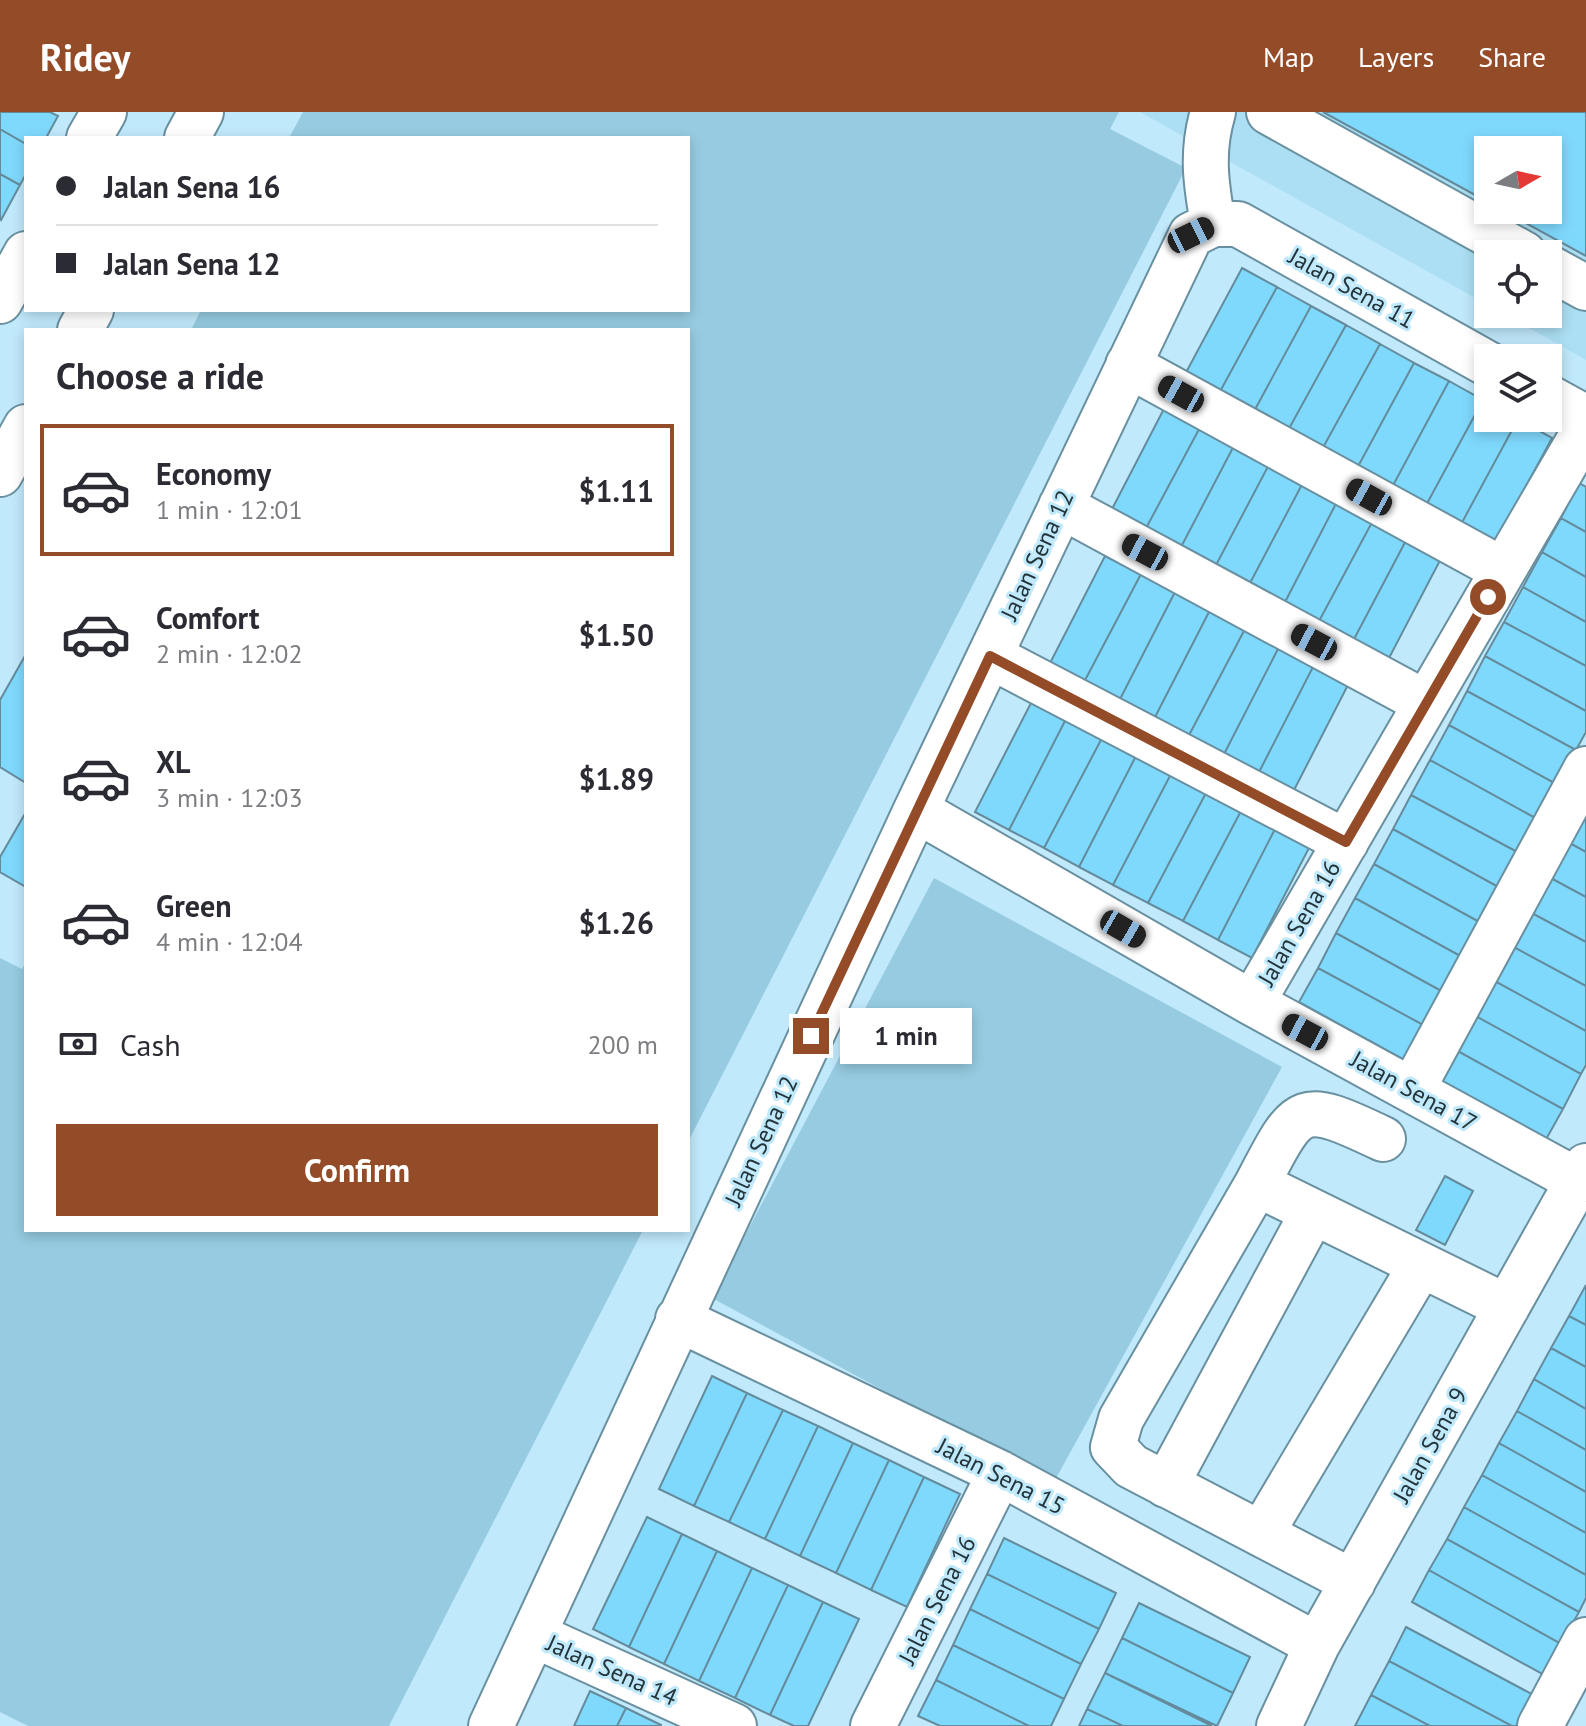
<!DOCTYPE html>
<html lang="en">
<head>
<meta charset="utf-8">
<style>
  :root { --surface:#fff; --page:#f7f7f7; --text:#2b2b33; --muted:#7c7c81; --line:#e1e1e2; --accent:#944c28 }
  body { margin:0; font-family:"PT Sans",sans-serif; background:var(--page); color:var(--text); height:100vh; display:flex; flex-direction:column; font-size:30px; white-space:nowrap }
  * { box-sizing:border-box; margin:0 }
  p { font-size:26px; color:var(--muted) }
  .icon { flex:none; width:44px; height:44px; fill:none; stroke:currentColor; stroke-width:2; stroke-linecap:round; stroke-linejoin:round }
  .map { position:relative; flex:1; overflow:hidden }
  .sheet { position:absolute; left:24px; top:216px; width:666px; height:904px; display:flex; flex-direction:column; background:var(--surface); border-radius:0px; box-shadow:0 4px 12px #0003 }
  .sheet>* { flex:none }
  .guide { position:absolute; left:24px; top:24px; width:666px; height:176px; border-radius:0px; box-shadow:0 4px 12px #0003; display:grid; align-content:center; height:176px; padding:0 32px; background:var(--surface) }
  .needle { width:52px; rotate:81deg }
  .buttons { position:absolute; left:1474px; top:24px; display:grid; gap:16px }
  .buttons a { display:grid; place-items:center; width:88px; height:88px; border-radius:0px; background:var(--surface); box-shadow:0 4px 12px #0003; font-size:40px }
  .end { position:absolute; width:36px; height:36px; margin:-18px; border:10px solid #944c28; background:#fff; box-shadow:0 0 0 4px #fff }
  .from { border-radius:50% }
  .bubble { position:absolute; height:56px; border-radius:0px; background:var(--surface); box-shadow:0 4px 12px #0003; font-size:26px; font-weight:800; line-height:56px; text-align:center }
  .car { position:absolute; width:24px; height:48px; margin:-24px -12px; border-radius:10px; box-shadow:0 0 6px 2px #0007; background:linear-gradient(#222 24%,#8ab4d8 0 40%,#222 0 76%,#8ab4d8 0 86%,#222 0) }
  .guide b { display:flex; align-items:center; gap:28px; height:76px; font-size:30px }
  .guide b+b { border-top:2px solid var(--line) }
  .guide i { width:20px; height:20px; background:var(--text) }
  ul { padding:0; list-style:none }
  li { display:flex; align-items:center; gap:24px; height:132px; margin:0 16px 12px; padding:0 16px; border:4px solid transparent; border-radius:0px }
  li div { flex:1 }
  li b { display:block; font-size:30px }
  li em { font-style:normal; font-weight:800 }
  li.current { border-color:var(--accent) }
  li>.icon { width:72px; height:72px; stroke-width:1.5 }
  h2 { padding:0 32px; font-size:36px; line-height:96px }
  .pay { display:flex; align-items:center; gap:20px; height:88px; padding:0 32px; font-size:30px }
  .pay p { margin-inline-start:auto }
  .cta { display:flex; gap:16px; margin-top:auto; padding:16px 32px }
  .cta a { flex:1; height:92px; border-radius:0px; background:var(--accent); color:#fff; font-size:32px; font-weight:800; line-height:92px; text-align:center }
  header { display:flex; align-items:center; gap:48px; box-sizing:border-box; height:112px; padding:0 40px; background:var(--accent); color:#fff }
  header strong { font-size:38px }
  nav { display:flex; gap:44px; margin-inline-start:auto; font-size:28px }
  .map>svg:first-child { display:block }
  .built { fill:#acdff3; fill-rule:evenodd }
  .green { fill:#96cbe1 }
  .building { fill:#7fd9fd; stroke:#648b9b; stroke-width:2 }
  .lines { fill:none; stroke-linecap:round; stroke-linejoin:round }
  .minor-casing { stroke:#6990a0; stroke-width:48 }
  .minor { stroke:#fff; stroke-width:44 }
  .route { stroke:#944c28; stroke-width:10 }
  .labels { text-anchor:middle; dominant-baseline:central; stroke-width:6; stroke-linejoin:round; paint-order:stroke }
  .street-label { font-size:24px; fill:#23343a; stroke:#c0e9fb }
</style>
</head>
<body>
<header>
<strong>Ridey</strong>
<nav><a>Map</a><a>Layers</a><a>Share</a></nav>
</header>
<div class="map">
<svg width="1586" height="1614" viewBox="0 0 1586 1614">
  <rect width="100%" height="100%" fill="#c0e9fb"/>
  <!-- built -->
  <path class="built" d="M 1140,0 L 1586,0 L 1586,248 L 1504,202 L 1548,202 L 1548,142 L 1488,142 L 1488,193 ZM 1488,38 L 1548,38 L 1548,98 L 1488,98 Z"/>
  <!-- green -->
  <path class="green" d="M 303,0 L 1119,0 L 1110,17 L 1186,56 L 688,1030 L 688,218 L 191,218 L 201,198 L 688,198 L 688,26 L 289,26 Z
    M 934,766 L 1282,955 L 1054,1370 L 712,1186 Z
    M 0,846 L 22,857 L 26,850 L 26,1118 L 643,1118 L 389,1614 L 28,1614 L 0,1600 Z"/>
  <!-- building -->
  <path class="building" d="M 0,0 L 50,0 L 58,4 L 46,26 L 26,26 L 26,32 L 0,17 Z
    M 1323,0 L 1586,0 L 1586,144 L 1502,98 L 1548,98 L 1548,38 L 1488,38 L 1488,90 Z
    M 0,17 L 26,32 L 26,62 L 20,73 L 0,62 Z
    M 0,62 L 20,73 L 1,108 L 0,107 Z
    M 1242,156 L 1277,175 L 1217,285 L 1183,266 Z
    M 1277,175 L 1311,194 L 1252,303 L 1217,285 Z
    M 1311,194 L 1346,213 L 1286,322 L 1252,303 Z
    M 1346,213 L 1380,232 L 1320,341 L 1286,322 Z
    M 1380,232 L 1414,251 L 1355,360 L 1320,341 Z
    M 1414,251 L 1449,269 L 1390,379 L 1355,360 Z
    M 1449,269 L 1483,288 L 1424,397 L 1390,379 Z
    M 1483,288 L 1488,291 L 1488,306 L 1518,307 L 1459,416 L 1424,397 Z
    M 1168,289 L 1204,308 L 1145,418 L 1111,399 Z
    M 1518,307 L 1552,326 L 1493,435 L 1459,416 Z
    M 1204,308 L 1238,326 L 1180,437 L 1145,418 Z
    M 1238,326 L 1273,345 L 1215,455 L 1180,437 Z
    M 1273,345 L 1307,363 L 1249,473 L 1215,455 Z
    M 1307,363 L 1341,382 L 1284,492 L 1249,473 Z
    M 1579,371 L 1586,375 L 1586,420 L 1561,406 Z
    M 1341,382 L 1377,401 L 1318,511 L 1284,492 Z
    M 1377,401 L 1411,419 L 1353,529 L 1318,511 Z
    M 1561,406 L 1586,420 L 1586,465 L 1542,440 Z
    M 1411,419 L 1446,437 L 1388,548 L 1353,529 Z
    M 1542,440 L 1586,465 L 1586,510 L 1523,475 Z
    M 1105,444 L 1141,462 L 1083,572 L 1048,555 Z
    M 1141,462 L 1175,480 L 1118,591 L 1083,572 Z
    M 1523,475 L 1586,510 L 1586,554 L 1504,510 Z
    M 1175,480 L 1210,498 L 1153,609 L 1118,591 Z
    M 1210,498 L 1245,517 L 1187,627 L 1153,609 Z
    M 1504,510 L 1586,554 L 1586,599 L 1485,544 Z
    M 1245,517 L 1279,535 L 1222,646 L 1187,627 Z
    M 1279,535 L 1314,553 L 1257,664 L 1222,646 Z
    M 26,542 L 26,671 L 0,655 L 0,588 Z
    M 1485,544 L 1586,599 L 1586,620 L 1576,638 L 1467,579 Z
    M 1314,553 L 1349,571 L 1292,682 L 1257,664 Z
    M 1467,579 L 1576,638 L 1558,673 L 1449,613 Z
    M 1032,589 L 1066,607 L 1009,718 L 975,700 Z
    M 1066,607 L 1102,626 L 1044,736 L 1009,718 Z
    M 1449,613 L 1558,673 L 1539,708 L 1430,648 Z
    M 1102,626 L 1136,644 L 1079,755 L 1044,736 Z
    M 1136,644 L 1171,662 L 1113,773 L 1079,755 Z
    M 1430,648 L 1539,708 L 1521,742 L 1411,683 Z
    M 1171,662 L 1206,681 L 1148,791 L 1113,773 Z
    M 1206,681 L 1241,699 L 1183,809 L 1148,791 Z
    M 1411,683 L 1521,742 L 1502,777 L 1393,717 Z
    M 1586,695 L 1586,740 L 1566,729 Z
    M 1241,699 L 1275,717 L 1218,828 L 1183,809 Z
    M 26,700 L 26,775 L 0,760 L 0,745 Z
    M 1275,717 L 1309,736 L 1252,846 L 1218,828 Z
    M 1393,717 L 1502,777 L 1483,812 L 1374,752 Z
    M 1566,729 L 1586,740 L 1586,785 L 1547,764 Z
    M 1374,752 L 1483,812 L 1464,846 L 1355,786 Z
    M 1547,764 L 1586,785 L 1586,830 L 1528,799 Z
    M 1355,786 L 1464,846 L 1445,881 L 1336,821 Z
    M 1528,799 L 1586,830 L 1586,874 L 1510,833 Z
    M 1336,821 L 1445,881 L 1427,915 L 1318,856 Z
    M 1510,833 L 1586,874 L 1586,919 L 1491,867 Z
    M 1318,856 L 1427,915 L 1408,950 L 1299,890 Z
    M 1491,867 L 1586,919 L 1586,953 L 1581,962 L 1472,902 Z
    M 1472,902 L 1581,962 L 1563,997 L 1454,937 Z
    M 1454,937 L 1563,997 L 1544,1031 L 1435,972 Z
    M 1445,1064 L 1473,1079 L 1445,1133 L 1416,1118 Z
    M 1586,1173 L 1586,1213 L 1569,1204 Z
    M 1569,1204 L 1586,1213 L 1586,1255 L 1551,1236 Z
    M 1551,1236 L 1586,1255 L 1586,1297 L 1534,1267 Z
    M 712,1264 L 747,1281 L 694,1394 L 659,1377 Z
    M 1534,1267 L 1586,1297 L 1586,1338 L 1517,1299 Z
    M 747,1281 L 783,1298 L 729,1410 L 694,1394 Z
    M 783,1298 L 818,1314 L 765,1427 L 729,1410 Z
    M 1517,1299 L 1586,1338 L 1586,1380 L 1499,1331 Z
    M 818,1314 L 853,1331 L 800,1444 L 765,1427 Z
    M 853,1331 L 889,1348 L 836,1461 L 800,1444 Z
    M 1499,1331 L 1586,1380 L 1586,1421 L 1482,1363 Z
    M 889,1348 L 924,1365 L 871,1478 L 836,1461 Z
    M 1482,1363 L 1586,1421 L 1586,1463 L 1464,1395 Z
    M 924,1365 L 960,1382 L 907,1495 L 871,1478 Z
    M 1464,1395 L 1586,1463 L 1586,1486 L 1579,1500 L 1447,1427 Z
    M 647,1405 L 682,1422 L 629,1535 L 593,1517 Z
    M 682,1422 L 717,1439 L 664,1552 L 629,1535 Z
    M 1004,1426 L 1116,1481 L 1099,1517 L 987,1462 Z
    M 1447,1427 L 1579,1500 L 1561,1532 L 1429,1458 Z
    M 717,1439 L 752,1456 L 699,1569 L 664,1552 Z
    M 752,1456 L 788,1473 L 735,1586 L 699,1569 Z
    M 1429,1458 L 1561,1532 L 1544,1563 L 1412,1490 Z
    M 987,1462 L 1099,1517 L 1081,1552 L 970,1497 Z
    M 788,1473 L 823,1490 L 770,1603 L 735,1586 Z
    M 823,1490 L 859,1507 L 808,1614 L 794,1614 L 770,1603 Z
    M 1139,1491 L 1250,1545 L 1233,1581 L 1122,1526 Z
    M 970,1497 L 1081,1552 L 1064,1587 L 953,1533 Z
    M 1406,1515 L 1541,1587 L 1527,1614 L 1512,1614 L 1389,1549 Z
    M 1122,1526 L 1233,1581 L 1217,1614 L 1105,1561 Z
    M 953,1533 L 1064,1587 L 1051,1614 L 1029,1614 L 936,1568 Z
    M 1389,1549 L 1512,1614 L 1430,1614 L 1371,1583 Z
    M 1105,1561 L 1212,1614 L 1123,1614 L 1087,1597 Z
    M 936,1568 L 1029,1614 L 940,1614 L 918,1604 Z
    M 590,1579 L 626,1596 L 617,1614 L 574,1614 Z
    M 1371,1583 L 1430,1614 L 1355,1614 Z
    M 626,1596 L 661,1613 L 661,1614 L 617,1614 Z
    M 1087,1597 L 1123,1614 L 1079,1614 Z"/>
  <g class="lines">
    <!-- minor casing -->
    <g class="minor-casing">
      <path id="minor" d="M 1269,0 L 1524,142
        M 89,26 L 104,0
        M 187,26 L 201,0
        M 1213,112 C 1206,72 1201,40 1213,0
        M 1548,155 L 1586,176
        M 0,189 L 26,142
        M 80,218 L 91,198
        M 1128,253 L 1503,458
        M 1548,285 L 1586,306
        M 0,362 L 26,315
        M 1061,394 L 1426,591
        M 990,544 L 1346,730
        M 916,698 L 1252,891 L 1578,1069
        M 1252,891 L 1586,316
        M 1412,978 L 1586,657
        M 1257,1072 C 1299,991 1299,987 1383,1027
        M 678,1207 L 1000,1361 L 1317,1533
        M 1166,1373 L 1313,1100
        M 1261,1422 L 1421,1153
        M 1353,1470 L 1131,1354 L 1113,1335 L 1121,1307 L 1257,1072 L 1507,1195
        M 534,1523 L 734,1614
        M 491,1614 L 916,698 L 1191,123 L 1213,112 L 1238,112 L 1488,252
        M 873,1614 L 1000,1361
        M 1279,1614 L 1317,1533 L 1586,1054
        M 1540,1614 L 1586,1528"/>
    </g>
    <!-- minor -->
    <use href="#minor" class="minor"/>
  </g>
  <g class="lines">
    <!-- route -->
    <path class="route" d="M 811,924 L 990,544 L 1346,730 L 1488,485"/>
  </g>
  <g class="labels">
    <!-- street labels -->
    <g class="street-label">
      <text transform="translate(1352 176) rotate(29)">Jalan Sena 11</text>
      <text transform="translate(1037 443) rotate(-65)">Jalan Sena 12</text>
      <text transform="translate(1299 811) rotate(-60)">Jalan Sena 16</text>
      <text transform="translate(1414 979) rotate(29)">Jalan Sena 17</text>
      <text transform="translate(761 1029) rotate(-65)">Jalan Sena 12</text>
      <text transform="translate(1430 1333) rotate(-61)">Jalan Sena 9</text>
      <text transform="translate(1001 1364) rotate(27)">Jalan Sena 15</text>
      <text transform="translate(937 1488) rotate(-63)">Jalan Sena 16</text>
      <text transform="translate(612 1558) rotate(24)">Jalan Sena 14</text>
    </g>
  </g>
</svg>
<div class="buttons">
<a><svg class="needle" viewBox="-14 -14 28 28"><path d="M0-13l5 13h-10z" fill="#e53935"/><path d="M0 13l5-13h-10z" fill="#7c7c81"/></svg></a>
<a><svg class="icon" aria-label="locate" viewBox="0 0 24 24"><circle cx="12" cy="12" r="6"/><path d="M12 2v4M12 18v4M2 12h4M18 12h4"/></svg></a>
<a><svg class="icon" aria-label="layers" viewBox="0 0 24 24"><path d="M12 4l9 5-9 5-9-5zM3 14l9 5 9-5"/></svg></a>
</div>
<i class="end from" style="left:1488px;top:485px"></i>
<i class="end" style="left:811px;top:924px"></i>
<div class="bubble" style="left:840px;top:896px;width:132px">1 min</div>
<i class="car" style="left:1191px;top:123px;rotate:64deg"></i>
<i class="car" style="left:1181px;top:282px;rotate:299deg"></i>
<i class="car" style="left:1369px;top:385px;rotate:299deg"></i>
<i class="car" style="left:1145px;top:440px;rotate:298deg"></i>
<i class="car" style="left:1314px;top:530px;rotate:298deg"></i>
<i class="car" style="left:1123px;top:817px;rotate:120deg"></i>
<i class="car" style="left:1305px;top:920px;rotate:298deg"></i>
<div class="guide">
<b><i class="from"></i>Jalan Sena 16</b>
<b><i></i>Jalan Sena 12</b>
</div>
<section class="sheet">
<h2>Choose a ride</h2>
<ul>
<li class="current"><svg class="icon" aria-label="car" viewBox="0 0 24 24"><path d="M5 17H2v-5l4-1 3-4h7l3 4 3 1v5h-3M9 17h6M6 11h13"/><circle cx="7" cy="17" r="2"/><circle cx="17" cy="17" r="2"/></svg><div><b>Economy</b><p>1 min · 12:01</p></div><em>$1.11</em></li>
<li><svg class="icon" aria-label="car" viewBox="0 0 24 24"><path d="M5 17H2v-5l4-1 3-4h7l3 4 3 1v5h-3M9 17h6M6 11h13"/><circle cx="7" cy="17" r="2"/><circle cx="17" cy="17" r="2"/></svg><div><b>Comfort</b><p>2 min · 12:02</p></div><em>$1.50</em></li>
<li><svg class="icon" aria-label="car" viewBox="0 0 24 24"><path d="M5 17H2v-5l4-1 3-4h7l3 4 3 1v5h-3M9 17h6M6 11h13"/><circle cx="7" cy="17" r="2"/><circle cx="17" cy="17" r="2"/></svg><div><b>XL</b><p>3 min · 12:03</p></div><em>$1.89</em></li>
<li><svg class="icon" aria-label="car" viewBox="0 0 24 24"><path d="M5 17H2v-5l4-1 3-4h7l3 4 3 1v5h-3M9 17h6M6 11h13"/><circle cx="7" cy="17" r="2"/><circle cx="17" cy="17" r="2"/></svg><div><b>Green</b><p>4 min · 12:04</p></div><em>$1.26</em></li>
</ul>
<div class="pay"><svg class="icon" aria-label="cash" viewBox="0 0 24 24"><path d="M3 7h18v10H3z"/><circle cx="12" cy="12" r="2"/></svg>Cash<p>200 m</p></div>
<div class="cta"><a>Confirm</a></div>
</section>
</div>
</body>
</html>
